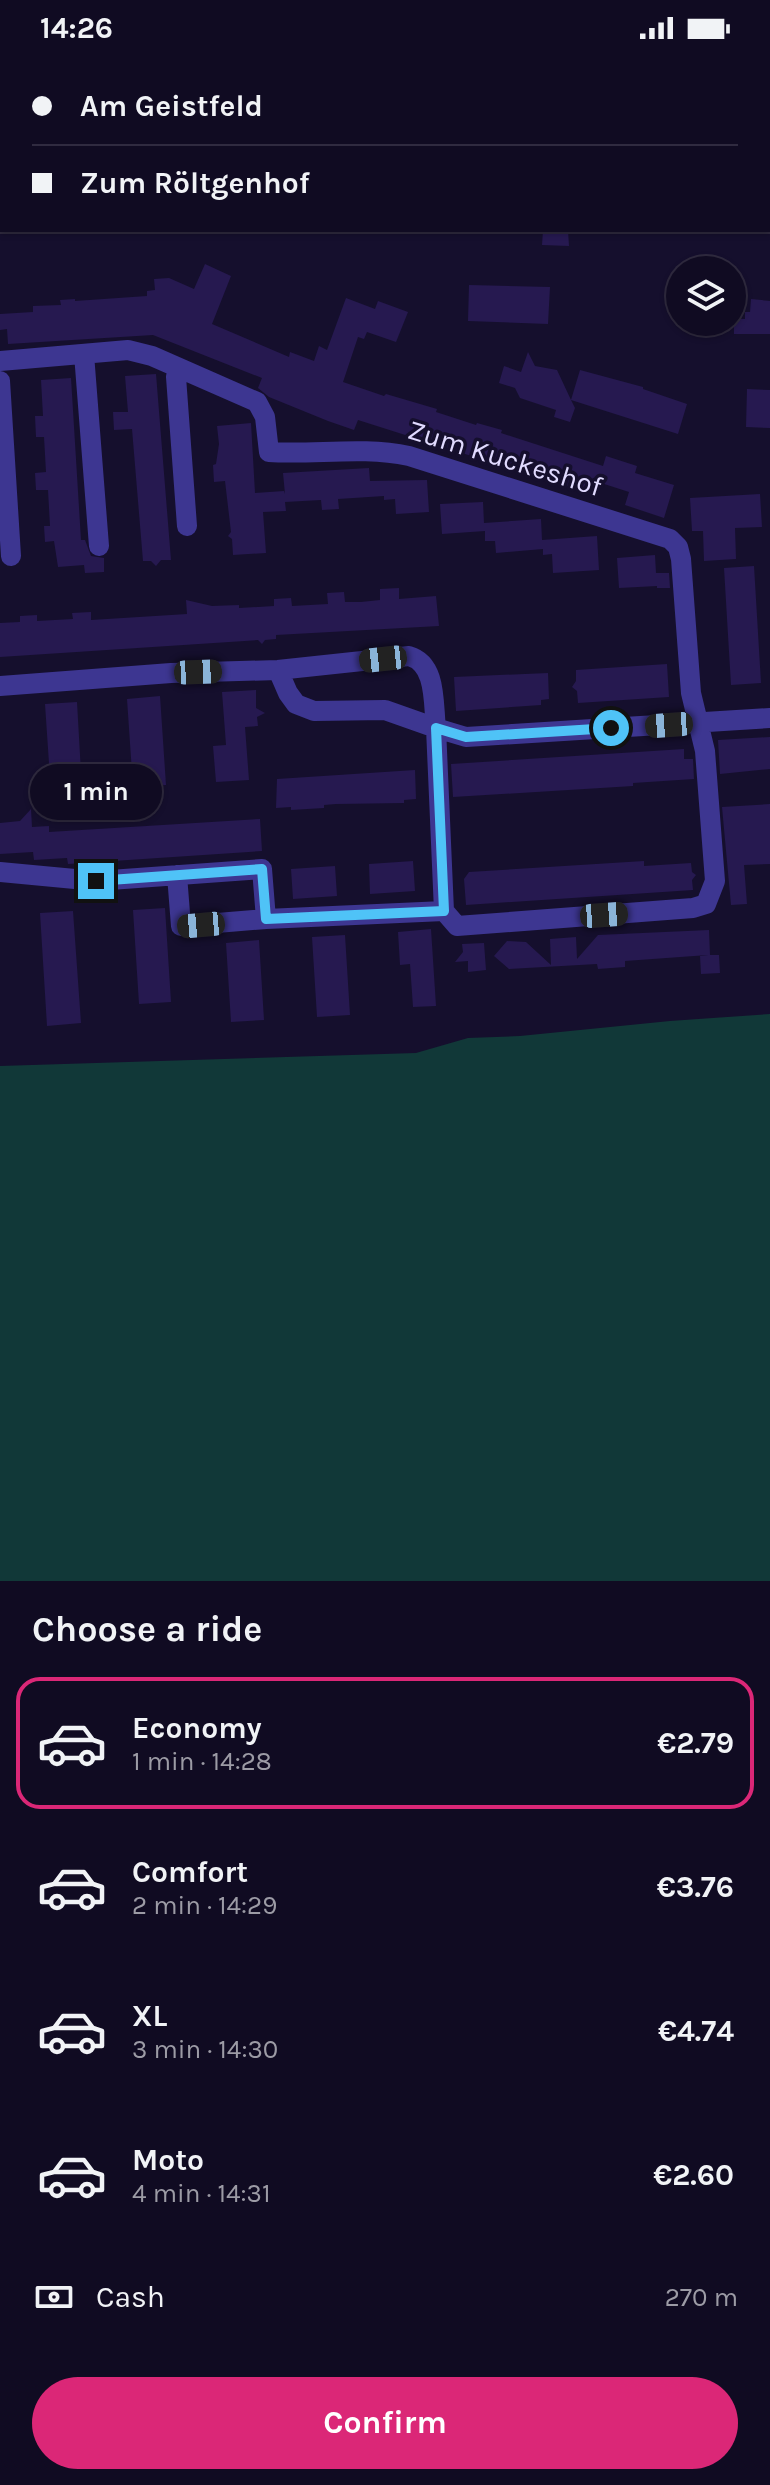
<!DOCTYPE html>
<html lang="en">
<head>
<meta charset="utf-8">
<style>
  :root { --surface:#100b22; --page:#1e192f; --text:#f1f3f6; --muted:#9c9ba5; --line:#302b40; --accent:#db2777 }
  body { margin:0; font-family:Karla,sans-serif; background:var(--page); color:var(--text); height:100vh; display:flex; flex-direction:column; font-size:30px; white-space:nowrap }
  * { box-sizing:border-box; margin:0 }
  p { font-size:26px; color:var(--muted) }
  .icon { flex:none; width:44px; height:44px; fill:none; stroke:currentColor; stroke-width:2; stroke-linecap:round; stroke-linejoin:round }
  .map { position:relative; height:1525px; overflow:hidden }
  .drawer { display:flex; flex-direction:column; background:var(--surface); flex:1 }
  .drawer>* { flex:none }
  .hud { position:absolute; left:0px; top:0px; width:770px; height:176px; box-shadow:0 2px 6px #0004,0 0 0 2px var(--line); display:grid; align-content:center; height:176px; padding:0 32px; background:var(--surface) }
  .tools { position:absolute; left:666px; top:200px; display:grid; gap:16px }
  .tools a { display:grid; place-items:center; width:80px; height:80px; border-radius:50%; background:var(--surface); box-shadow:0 2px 6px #0004,0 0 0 2px var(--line); font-size:40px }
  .end { position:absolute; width:36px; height:36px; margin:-18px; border:10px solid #4fc3f7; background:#111; box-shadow:0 0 0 4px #111 }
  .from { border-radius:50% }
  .bubble { position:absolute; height:56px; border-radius:28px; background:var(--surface); box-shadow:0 2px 6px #0004,0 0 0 2px var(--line); font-size:26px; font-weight:700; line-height:56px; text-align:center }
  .car { position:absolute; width:24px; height:48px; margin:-24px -12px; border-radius:10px; box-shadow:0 0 6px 2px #0007; background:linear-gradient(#222 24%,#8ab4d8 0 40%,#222 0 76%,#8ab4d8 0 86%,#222 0) }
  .hud b { display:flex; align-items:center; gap:28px; height:76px; font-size:30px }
  .hud b+b { border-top:2px solid var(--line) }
  .hud i { width:20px; height:20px; background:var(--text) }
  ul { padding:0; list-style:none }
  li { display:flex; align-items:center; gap:24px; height:132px; margin:0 16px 12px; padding:0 16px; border:4px solid transparent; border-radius:24px }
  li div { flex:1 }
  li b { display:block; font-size:30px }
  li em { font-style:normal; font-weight:700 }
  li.on { border-color:var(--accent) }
  li>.icon { width:72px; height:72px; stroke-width:1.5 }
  h2 { padding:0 32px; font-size:36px; line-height:96px }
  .pay { display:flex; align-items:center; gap:20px; height:88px; padding:0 32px; font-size:30px }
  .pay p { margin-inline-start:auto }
  .action { display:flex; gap:16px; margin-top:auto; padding:16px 32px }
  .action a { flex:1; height:92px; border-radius:48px; background:var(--accent); color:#fff; font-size:32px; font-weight:700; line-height:92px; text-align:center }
  .status { display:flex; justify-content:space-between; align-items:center; height:56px; padding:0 40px; background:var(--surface); direction:ltr }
  .status svg { height:22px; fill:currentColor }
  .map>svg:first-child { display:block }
  .green { fill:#113838 }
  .building { fill:#261950 }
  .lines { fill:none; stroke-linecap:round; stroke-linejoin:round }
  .minor { stroke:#3d3691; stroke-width:20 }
  .major { stroke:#cb62ff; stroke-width:20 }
  .route { stroke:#4fc3f7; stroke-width:10 }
  .labels { text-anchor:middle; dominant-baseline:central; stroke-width:7; stroke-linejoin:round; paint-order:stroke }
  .street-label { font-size:28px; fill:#e1dbff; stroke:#150f2d }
</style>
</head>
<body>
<div class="status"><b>14:26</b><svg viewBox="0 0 49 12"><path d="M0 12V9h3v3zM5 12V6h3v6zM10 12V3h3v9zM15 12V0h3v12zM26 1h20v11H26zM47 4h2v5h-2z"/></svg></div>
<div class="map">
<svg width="770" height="1525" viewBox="0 0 770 1525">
  <rect width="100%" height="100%" fill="#150f2d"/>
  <!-- green -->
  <path class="green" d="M 770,958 L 770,1525 L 0,1525 L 0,1010 L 416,997 L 468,982 L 520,980 L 670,965 Z"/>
  <!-- building -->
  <path class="building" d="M 543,174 L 568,174 L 569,190 L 542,189 Z
    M 205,208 L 231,220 L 212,268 L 289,301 L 290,296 L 314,305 L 319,290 L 327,294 L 346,242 L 375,253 L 378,245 L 408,256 L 396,286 L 367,276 L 364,283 L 358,281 L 343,326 L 384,340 L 386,338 L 437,353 L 436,356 L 476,369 L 477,367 L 502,374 L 501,377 L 603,410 L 606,400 L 637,410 L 635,417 L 674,429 L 664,462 L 625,449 L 629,436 L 598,426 L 594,439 L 358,364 L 354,374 L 328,365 L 269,341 L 258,332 L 262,322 L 153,279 L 8,288 L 7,273 L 0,274 L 0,258 L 33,256 L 33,250 L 61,249 L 60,244 L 75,243 L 75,245 L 147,240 L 147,235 L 155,234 L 154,223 L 169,222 L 194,233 Z
    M 469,229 L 550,231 L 548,268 L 468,265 Z
    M 751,243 L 770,245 L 770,278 L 734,278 L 734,263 L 745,263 L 745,256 L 750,256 Z
    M 528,296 L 535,310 L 557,314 L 571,344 L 580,314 L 643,331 L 643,333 L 687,348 L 678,378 L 571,344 L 575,352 L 570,366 L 554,361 L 556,354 L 520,342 L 515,332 L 499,327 L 504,310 L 521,316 Z
    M 156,318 L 171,504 L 161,504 L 156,510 L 151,505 L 143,505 L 132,373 L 114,374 L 113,356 L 128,356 L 125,320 Z
    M 71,322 L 81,484 L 85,484 L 91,500 L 104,502 L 104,516 L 85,517 L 84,509 L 58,511 L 54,485 L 45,486 L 44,470 L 50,470 L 48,434 L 36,434 L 35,417 L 46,416 L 44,381 L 36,381 L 35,360 L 43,360 L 41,324 Z
    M 747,333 L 770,334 L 770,372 L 746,371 Z
    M 251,367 L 255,437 L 284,435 L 285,438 L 283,417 L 369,412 L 370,425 L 427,424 L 429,456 L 396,458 L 395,443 L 384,444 L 384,440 L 338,443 L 339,453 L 322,454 L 321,444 L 285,446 L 286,455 L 263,456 L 266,497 L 233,499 L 232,483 L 228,480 L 231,476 L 225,425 L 214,426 L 213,409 L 216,408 L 219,388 L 217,370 Z
    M 760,438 L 762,471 L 735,472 L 736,503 L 704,505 L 703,475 L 692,475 L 690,442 Z
    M 483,446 L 484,467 L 541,463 L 542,484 L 597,480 L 599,514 L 553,517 L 552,498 L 543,499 L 543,493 L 496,497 L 495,485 L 485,485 L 485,475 L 442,478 L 440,448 Z
    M 655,499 L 656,517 L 669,517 L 670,532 L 657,532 L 657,530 L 619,532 L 617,502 Z
    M 754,510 L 761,627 L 731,629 L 724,512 Z
    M 399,532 L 399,543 L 436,540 L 439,570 L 276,579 L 276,583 L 265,584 L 262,588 L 258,584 L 0,601 L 0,567 L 20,566 L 20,560 L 37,559 L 37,565 L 73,563 L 72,557 L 91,556 L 91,564 L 187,558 L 186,544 L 212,550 L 239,549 L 239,552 L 274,550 L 274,543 L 291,542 L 292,550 L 328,548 L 327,537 L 344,536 L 345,546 L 361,546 L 380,544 L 380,533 Z
    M 667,608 L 669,641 L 578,647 L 577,635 L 572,631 L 576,625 L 576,614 Z
    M 548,617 L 549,643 L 541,644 L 541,649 L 456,655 L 454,621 Z
    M 256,634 L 256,652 L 265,657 L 257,661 L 258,670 L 245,671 L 249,724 L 216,726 L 213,690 L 226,689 L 222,636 Z
    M 160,640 L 166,729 L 133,731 L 127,643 Z
    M 77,646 L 82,734 L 51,737 L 45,648 Z
    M 770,681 L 770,713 L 720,718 L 718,684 Z
    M 684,693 L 684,703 L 693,703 L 694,723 L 633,727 L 633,730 L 453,741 L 451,708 Z
    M 415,714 L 416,743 L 404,744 L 404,747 L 336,748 L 324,749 L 324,752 L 291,754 L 291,751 L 276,752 L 277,723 Z
    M 770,748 L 770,808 L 744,809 L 747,848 L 731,849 L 722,751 Z
    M 31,753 L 32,771 L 49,770 L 49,776 L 260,763 L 262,795 L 68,808 L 67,802 L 34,804 L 33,796 L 0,798 L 0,767 L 20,765 Z
    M 413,805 L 415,835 L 370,838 L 369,808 Z
    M 644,805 L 644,810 L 691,807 L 692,816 L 696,819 L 692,824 L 693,834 L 466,849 L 464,823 L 469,816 Z
    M 335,810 L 337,840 L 293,843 L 291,813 Z
    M 165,852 L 171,946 L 139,948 L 133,854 Z
    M 73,855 L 81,967 L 47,970 L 40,857 Z
    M 431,873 L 436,950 L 413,951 L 410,908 L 400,909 L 398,876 Z
    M 709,874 L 710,899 L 719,899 L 720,917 L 701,918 L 700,900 L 708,899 L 625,905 L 625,911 L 598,913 L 597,908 L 509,913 L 494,900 L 507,885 L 526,886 L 551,909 L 550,883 L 576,881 L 577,903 L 598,879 Z
    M 345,879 L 350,959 L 317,961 L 312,881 Z
    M 259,884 L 264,964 L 231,966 L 226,887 Z
    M 484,887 L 486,914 L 468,916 L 468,905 L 455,906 L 463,896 L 462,888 Z"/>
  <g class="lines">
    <!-- minor -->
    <path class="minor" d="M 17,2 L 18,0
      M 84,298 L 99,490
      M 0,305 L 128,294 L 152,300 L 257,346 L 265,361 L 269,396 C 316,399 362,390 409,400 L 670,483 L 678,491 L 681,503 L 691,637 L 705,695 L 715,825 L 706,848 L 693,852 L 457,870 L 444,855 L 266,863 L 262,813 L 96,825 L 0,816
      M 178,312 L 176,321 L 187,470
      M 0,325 L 11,500
      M 278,614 L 288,637 L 296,648 L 314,655 L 385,654 L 436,672 L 444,855
      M 0,630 L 171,617 L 278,614 L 409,600 C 437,608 433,647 436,672 L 466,681 L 770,662
      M 177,819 L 181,870 L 266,863"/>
    <!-- major -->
    <path class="major" d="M 0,79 L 2,79
      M 768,104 L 770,104"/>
  </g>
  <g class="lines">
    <!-- route -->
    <path class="route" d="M 96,825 L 262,813 L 266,863 L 444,855 L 436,672 L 466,681 L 611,672"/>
  </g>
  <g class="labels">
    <!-- street labels -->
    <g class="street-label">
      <text transform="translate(505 402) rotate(17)">Zum Kuckeshof</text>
    </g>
  </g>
</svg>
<div class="tools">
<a><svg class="icon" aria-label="layers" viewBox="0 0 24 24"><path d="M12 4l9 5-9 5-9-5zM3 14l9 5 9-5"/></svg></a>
</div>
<i class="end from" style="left:611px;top:672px"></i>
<i class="end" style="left:96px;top:825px"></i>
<div class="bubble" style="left:30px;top:708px;width:132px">1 min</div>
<i class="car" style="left:383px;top:603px;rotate:264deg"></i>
<i class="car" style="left:198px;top:616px;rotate:88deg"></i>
<i class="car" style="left:669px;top:669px;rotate:266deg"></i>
<i class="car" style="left:604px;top:859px;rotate:86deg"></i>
<i class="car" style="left:201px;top:869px;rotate:265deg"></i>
<div class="hud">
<b><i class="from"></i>Am Geistfeld</b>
<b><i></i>Zum Röltgenhof</b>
</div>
</div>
<section class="drawer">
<h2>Choose a ride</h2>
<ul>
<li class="on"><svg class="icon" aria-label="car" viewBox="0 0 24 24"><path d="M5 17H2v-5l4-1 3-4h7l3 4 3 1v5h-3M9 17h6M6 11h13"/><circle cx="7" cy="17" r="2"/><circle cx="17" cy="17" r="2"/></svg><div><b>Economy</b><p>1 min · 14:28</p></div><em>€2.79</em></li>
<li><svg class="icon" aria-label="car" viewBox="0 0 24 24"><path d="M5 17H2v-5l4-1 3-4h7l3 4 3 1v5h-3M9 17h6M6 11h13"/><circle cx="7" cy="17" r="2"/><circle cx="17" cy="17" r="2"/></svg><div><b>Comfort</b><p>2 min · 14:29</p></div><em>€3.76</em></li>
<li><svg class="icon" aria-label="car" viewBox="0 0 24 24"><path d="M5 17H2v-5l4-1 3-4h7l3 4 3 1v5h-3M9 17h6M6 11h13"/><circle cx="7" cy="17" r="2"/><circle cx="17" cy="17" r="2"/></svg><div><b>XL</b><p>3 min · 14:30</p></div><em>€4.74</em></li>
<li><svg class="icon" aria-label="car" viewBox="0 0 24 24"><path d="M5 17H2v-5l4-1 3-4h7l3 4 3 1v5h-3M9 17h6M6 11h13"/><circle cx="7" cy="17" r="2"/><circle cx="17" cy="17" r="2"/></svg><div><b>Moto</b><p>4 min · 14:31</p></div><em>€2.60</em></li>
</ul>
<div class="pay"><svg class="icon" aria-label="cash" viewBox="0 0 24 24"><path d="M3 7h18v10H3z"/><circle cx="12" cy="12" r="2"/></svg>Cash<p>270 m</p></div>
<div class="action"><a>Confirm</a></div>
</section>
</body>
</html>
